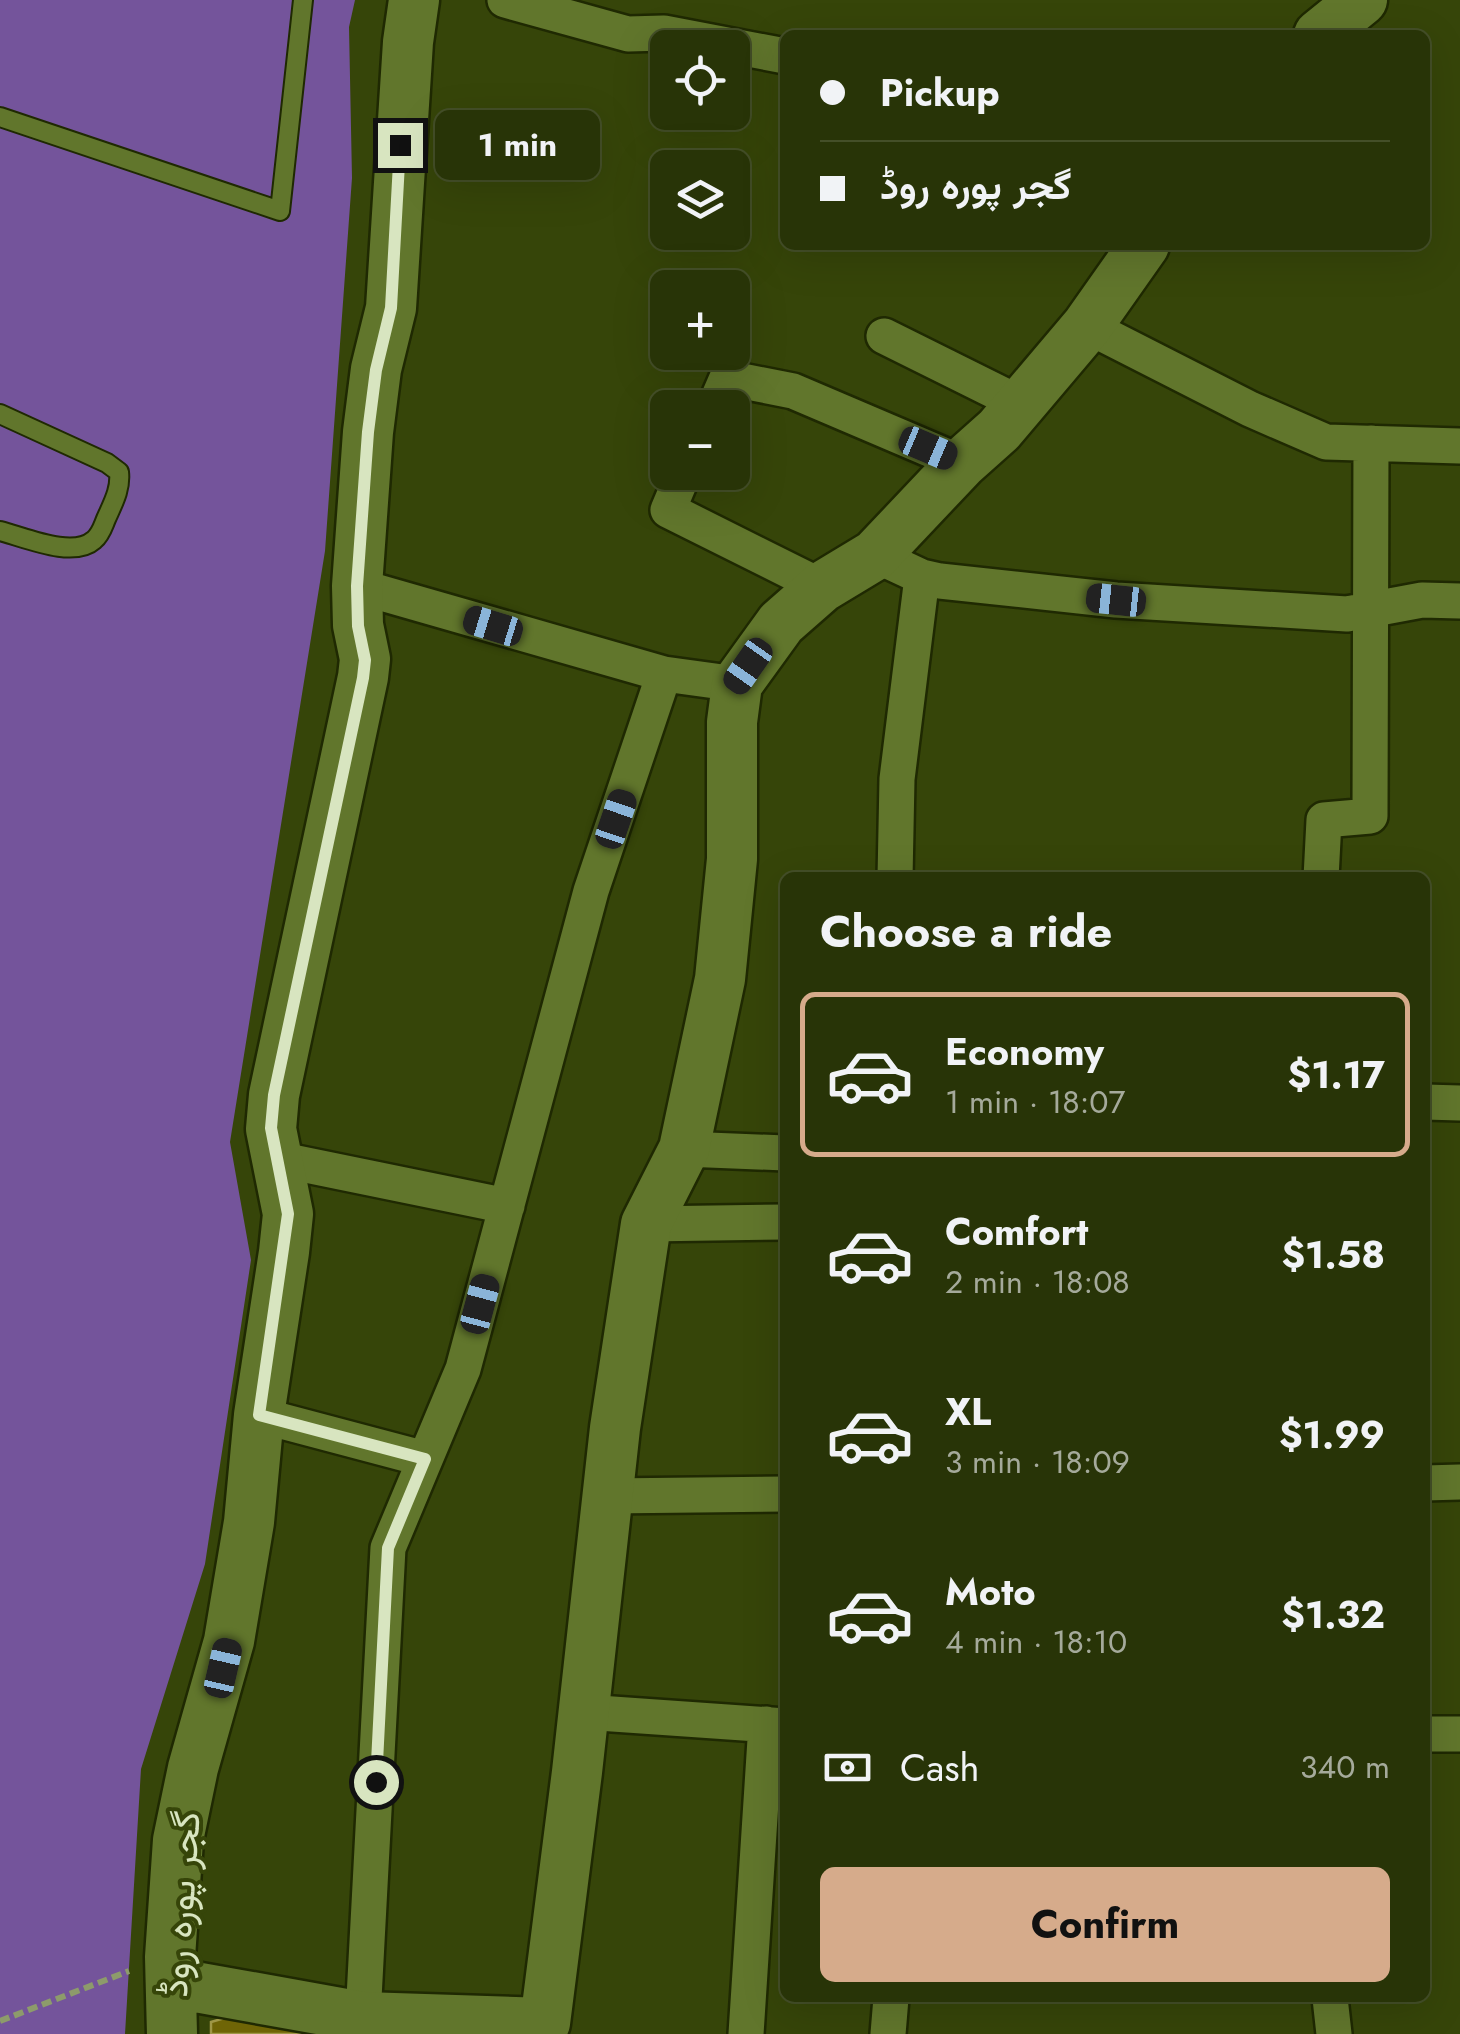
<!DOCTYPE html>
<html lang="en">
<head>
<meta charset="utf-8">
<style>
  :root { --surface:#283407; --page:#343f15; --text:#f1f3f6; --muted:#a5aa9b; --line:#444f28; --accent:#d6ab8b }
  body { margin:0; font-family:Jost,Vazirmatn,sans-serif; background:var(--page); color:var(--text); height:100vh; display:flex; flex-direction:column; font-size:38px; white-space:nowrap }
  * { box-sizing:border-box; margin:0 }
  p { font-size:32px; color:var(--muted) }
  .icon { flex:none; width:55px; height:55px; fill:none; stroke:currentColor; stroke-width:2; stroke-linecap:round; stroke-linejoin:round }
  .map { position:relative; flex:1; overflow:hidden }
  .sheet { position:absolute; left:780px; top:872px; width:650px; height:1130px; display:flex; flex-direction:column; background:var(--surface); border-radius:15px; box-shadow:0 10px 40px #0002,0 0 0 2px var(--line) }
  .sheet>* { flex:none }
  .hud { position:absolute; left:780px; top:30px; width:650px; height:220px; border-radius:15px; box-shadow:0 10px 40px #0002,0 0 0 2px var(--line); display:grid; align-content:center; height:220px; padding:0 40px; background:var(--surface) }
  .buttons { position:absolute; left:650px; top:30px; display:grid; gap:20px }
  .buttons a { display:grid; place-items:center; width:100px; height:100px; border-radius:15px; background:var(--surface); box-shadow:0 10px 40px #0002,0 0 0 2px var(--line); font-size:50px }
  .end { position:absolute; width:45px; height:45px; margin:-22px; border:12px solid #d8e5c0; background:#111; box-shadow:0 0 0 5px #111 }
  .from { border-radius:50% }
  .bubble { position:absolute; height:70px; border-radius:15px; background:var(--surface); box-shadow:0 10px 40px #0002,0 0 0 2px var(--line); font-size:32px; font-weight:700; line-height:70px; text-align:center }
  .car { position:absolute; width:30px; height:60px; margin:-30px -15px; border-radius:12px; box-shadow:0 0 8px 2px #0007; background:linear-gradient(#222 24%,#8ab4d8 0 40%,#222 0 76%,#8ab4d8 0 86%,#222 0) }
  .hud b { display:flex; align-items:center; gap:35px; height:95px; font-size:38px }
  .hud b+b { border-top:2px solid var(--line) }
  .hud i { width:25px; height:25px; background:var(--text) }
  ul { padding:0; list-style:none }
  li { display:flex; align-items:center; gap:30px; height:165px; margin:0 20px 15px; padding:0 20px; border:5px solid transparent; border-radius:15px }
  li div { flex:1 }
  li b { display:block; font-size:38px }
  li em { font-style:normal; font-weight:700 }
  li.active { border-color:var(--accent) }
  li>.icon { width:90px; height:90px; stroke-width:1.5 }
  h2 { padding:0 40px; font-size:45px; line-height:120px }
  .pay { display:flex; align-items:center; gap:25px; height:110px; padding:0 40px; font-size:38px }
  .pay p { margin-inline-start:auto }
  .primary-button { display:flex; gap:20px; margin-top:auto; padding:20px 40px }
  .primary-button a { flex:1; height:115px; border-radius:15px; background:var(--accent); color:#111; font-size:40px; font-weight:700; line-height:115px; text-align:center }
  .map>svg:first-child { display:block }
  .green { fill:#74549b }
  .building { fill:#6f6506; stroke:#9f9746; stroke-width:2.5 }
  .lines { fill:none; stroke-linecap:round; stroke-linejoin:round }
  .lane-casing { stroke:#1f2902; stroke-width:22 }
  .street-casing { stroke:#1f2902; stroke-width:40 }
  .secondary-casing { stroke:#1f2902; stroke-width:55 }
  .path { stroke:#8d9b6b; stroke-width:6; stroke-dasharray:10 5; stroke-linecap:butt }
  .lane { stroke:#61762c; stroke-width:18 }
  .street { stroke:#61762c; stroke-width:35 }
  .secondary { stroke:#61762c; stroke-width:50 }
  .route { stroke:#d8e5c0; stroke-width:12 }
  .labels { text-anchor:middle; dominant-baseline:central; stroke-width:8; stroke-linejoin:round; paint-order:stroke }
  .street-label { font-size:38px; fill:#d8e5c0; stroke:#364509 }
</style>
</head>
<body>
<div class="map">
<svg width="1460" height="2034" viewBox="0 0 1460 2034">
  <rect width="100%" height="100%" fill="#364509"/>
  <!-- green -->
  <path class="green" d="M 0,0 L 355,0 L 349,27 L 352,178 L 325,551 L 230,1142 L 251,1260 L 205,1564 L 141,1769 L 125,2034 L 0,2034 Z"/>
  <!-- building -->
  <path class="building" d="M 259,2008 L 331,2034 L 211,2034 L 211,2022 Z"/>
  <g class="lines">
    <!-- lane casing -->
    <g class="lane-casing">
      <path id="lane" d="M 0,117 L 280,211 L 303,0
        M 0,414 L 107,463 L 119,472 C 121,489 113,503 106,519 C 103,526 101,534 94,540 C 73,559 24,537 0,531"/>
    </g>
    <!-- street casing -->
    <g class="street-casing">
      <path id="street" d="M 505,0 L 628,34 L 664,33 L 785,56
        M 1087,326 L 1250,409 L 1326,442 L 1460,446
        M 884,336 L 1021,404
        M 714,408 L 727,378 L 793,391 L 962,463
        M 684,472 L 668,510 L 822,587
        M 875,555 L 922,577 L 940,581 L 1116,600 L 1347,614 L 1422,600 L 1460,601
        M 357,586 L 664,674 L 737,684
        M 895,878 L 897,779 L 922,577
        M 1321,878 L 1324,820 L 1370,816 L 1371,443
        M 1425,1102 L 1460,1103
        M 684,1149 L 785,1153
        M 277,1159 L 507,1206
        M 646,1224 L 785,1222
        M 259,1415 L 425,1459
        M 1425,1483 L 1460,1482
        M 607,1496 L 785,1494
        M 584,1712 L 785,1726
        M 1425,1734 L 1460,1734
        M 1330,1998 L 1334,2034
        M 363,2017 L 388,1548 L 463,1369 L 591,891 L 664,674
        M 746,2034 L 766,1724
        M 888,2034 L 891,1998"/>
    </g>
    <!-- secondary casing -->
    <g class="secondary-casing">
      <path id="secondary" d="M 1319,35 L 1362,0
        M 173,1983 L 363,2017 L 545,2023 L 577,1772 L 615,1428 L 646,1224 L 684,1149 L 720,979 L 732,859 L 732,722 L 737,684 L 781,623 L 822,587 L 875,555 L 962,463 L 999,430 L 1087,326 L 1144,245
        M 172,2034 L 170,1957 L 178,1840 L 193,1768 L 229,1641 L 249,1522 L 259,1415 L 284,1252 L 288,1214 L 271,1129 L 274,1095 L 363,677 L 365,659 L 358,625 L 357,586 L 368,432 L 376,369 L 391,308 L 408,42 L 414,0"/>
    </g>
    <!-- path -->
    <path class="path" d="M 0,2021 L 129,1971"/>
    <!-- lane -->
    <use href="#lane" class="lane"/>
    <!-- street -->
    <use href="#street" class="street"/>
    <!-- secondary -->
    <use href="#secondary" class="secondary"/>
  </g>
  <g class="lines">
    <!-- route -->
    <path class="route" d="M 376,1782 L 388,1548 L 425,1459 L 259,1415 L 288,1214 L 271,1128 L 274,1095 L 363,678 L 365,660 L 358,626 L 357,586 L 368,432 L 376,370 L 391,308 L 400,145"/>
  </g>
  <g class="labels">
    <!-- street labels -->
    <g class="street-label">
      <text transform="translate(180 1904) rotate(-86)">گجر پورہ روڈ</text>
    </g>
  </g>
</svg>
<div class="buttons">
<a><svg class="icon" aria-label="locate" viewBox="0 0 24 24"><circle cx="12" cy="12" r="6"/><path d="M12 2v4M12 18v4M2 12h4M18 12h4"/></svg></a>
<a><svg class="icon" aria-label="layers" viewBox="0 0 24 24"><path d="M12 4l9 5-9 5-9-5zM3 14l9 5 9-5"/></svg></a>
<a>+</a>
<a>−</a>
</div>
<i class="end from" style="left:376px;top:1782px"></i>
<i class="end" style="left:400px;top:145px"></i>
<div class="bubble" style="left:435px;top:110px;width:165px">1 min</div>
<i class="car" style="left:928px;top:448px;rotate:113deg"></i>
<i class="car" style="left:1116px;top:600px;rotate:276deg"></i>
<i class="car" style="left:493px;top:626px;rotate:287deg"></i>
<i class="car" style="left:748px;top:666px;rotate:215deg"></i>
<i class="car" style="left:616px;top:819px;rotate:19deg"></i>
<i class="car" style="left:480px;top:1304px;rotate:15deg"></i>
<i class="car" style="left:223px;top:1668px;rotate:13deg"></i>
<div class="hud">
<b><i class="from"></i>Pickup</b>
<b><i></i>گجر پورہ روڈ</b>
</div>
<section class="sheet">
<h2>Choose a ride</h2>
<ul>
<li class="active"><svg class="icon" aria-label="car" viewBox="0 0 24 24"><path d="M5 17H2v-5l4-1 3-4h7l3 4 3 1v5h-3M9 17h6M6 11h13"/><circle cx="7" cy="17" r="2"/><circle cx="17" cy="17" r="2"/></svg><div><b>Economy</b><p>1 min · 18:07</p></div><em>$1.17</em></li>
<li><svg class="icon" aria-label="car" viewBox="0 0 24 24"><path d="M5 17H2v-5l4-1 3-4h7l3 4 3 1v5h-3M9 17h6M6 11h13"/><circle cx="7" cy="17" r="2"/><circle cx="17" cy="17" r="2"/></svg><div><b>Comfort</b><p>2 min · 18:08</p></div><em>$1.58</em></li>
<li><svg class="icon" aria-label="car" viewBox="0 0 24 24"><path d="M5 17H2v-5l4-1 3-4h7l3 4 3 1v5h-3M9 17h6M6 11h13"/><circle cx="7" cy="17" r="2"/><circle cx="17" cy="17" r="2"/></svg><div><b>XL</b><p>3 min · 18:09</p></div><em>$1.99</em></li>
<li><svg class="icon" aria-label="car" viewBox="0 0 24 24"><path d="M5 17H2v-5l4-1 3-4h7l3 4 3 1v5h-3M9 17h6M6 11h13"/><circle cx="7" cy="17" r="2"/><circle cx="17" cy="17" r="2"/></svg><div><b>Moto</b><p>4 min · 18:10</p></div><em>$1.32</em></li>
</ul>
<div class="pay"><svg class="icon" aria-label="cash" viewBox="0 0 24 24"><path d="M3 7h18v10H3z"/><circle cx="12" cy="12" r="2"/></svg>Cash<p>340 m</p></div>
<div class="primary-button"><a>Confirm</a></div>
</section>
</div>
</body>
</html>
